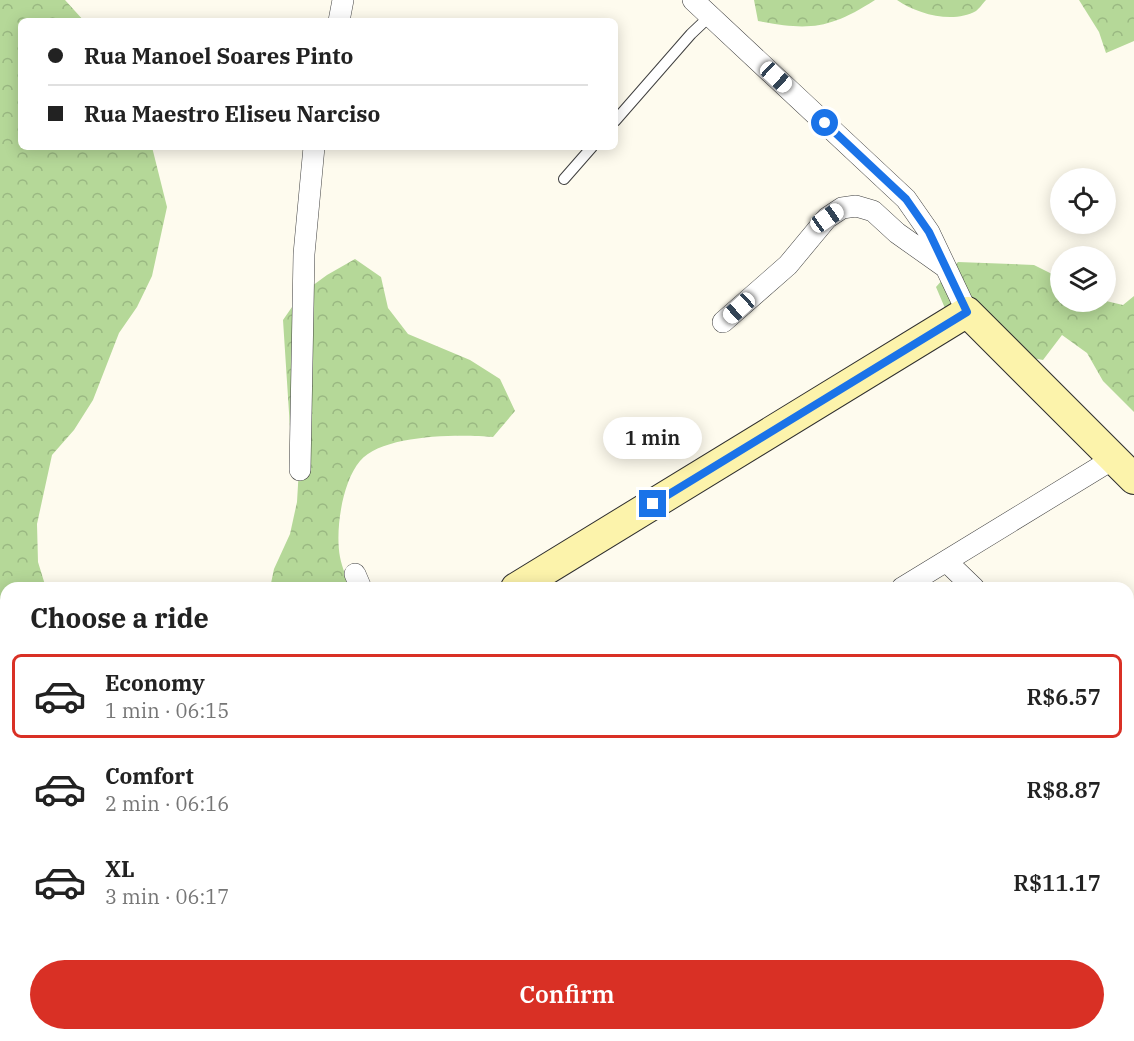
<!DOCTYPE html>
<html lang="en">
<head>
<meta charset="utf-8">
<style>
  :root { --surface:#fff; --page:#f2f2f2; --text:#222; --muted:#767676; --line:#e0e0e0; --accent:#d93025 }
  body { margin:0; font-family:"IBM Plex Serif",serif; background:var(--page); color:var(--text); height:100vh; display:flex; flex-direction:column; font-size:22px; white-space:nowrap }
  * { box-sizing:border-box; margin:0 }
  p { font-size:20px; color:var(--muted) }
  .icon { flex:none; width:33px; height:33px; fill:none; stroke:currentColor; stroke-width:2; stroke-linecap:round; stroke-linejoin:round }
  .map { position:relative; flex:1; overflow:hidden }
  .sheet { position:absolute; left:0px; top:582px; width:1134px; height:459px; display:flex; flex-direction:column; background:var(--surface); border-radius:18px 18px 0 0; box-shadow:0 3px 15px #0003 }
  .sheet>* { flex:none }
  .hud { position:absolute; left:18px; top:18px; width:600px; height:132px; border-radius:9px; box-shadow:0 3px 15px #0003; display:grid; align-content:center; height:132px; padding:0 30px; background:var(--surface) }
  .tools { position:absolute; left:1050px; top:168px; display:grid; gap:12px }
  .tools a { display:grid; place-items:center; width:66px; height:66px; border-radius:50%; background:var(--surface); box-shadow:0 3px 15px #0003; font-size:30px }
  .end { position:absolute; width:27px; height:27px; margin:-14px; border:8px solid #1a73e8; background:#fff; box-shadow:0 0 0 3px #fff }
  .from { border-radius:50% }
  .bubble { position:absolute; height:42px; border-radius:21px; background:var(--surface); box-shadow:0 3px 15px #0003; font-size:20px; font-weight:600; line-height:42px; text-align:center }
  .car { position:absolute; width:18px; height:36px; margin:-18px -9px; border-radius:8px; box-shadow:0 0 4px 2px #0007; background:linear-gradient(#fff 24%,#345 0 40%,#fff 0 76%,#345 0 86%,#fff 0) }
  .hud b { display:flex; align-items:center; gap:21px; height:57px; font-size:22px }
  .hud b+b { border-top:2px solid var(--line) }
  .hud i { width:15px; height:15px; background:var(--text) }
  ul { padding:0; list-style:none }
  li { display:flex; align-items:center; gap:18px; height:84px; margin:0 12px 9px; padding:0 18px; border:3px solid transparent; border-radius:9px }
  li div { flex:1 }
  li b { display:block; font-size:22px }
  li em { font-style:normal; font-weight:600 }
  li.on { border-color:var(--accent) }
  li>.icon { width:54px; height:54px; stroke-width:1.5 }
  h2 { padding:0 30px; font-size:27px; line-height:72px }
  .primary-button { display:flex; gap:12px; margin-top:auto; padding:12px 30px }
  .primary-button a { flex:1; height:69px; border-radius:36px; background:var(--accent); color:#fff; font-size:24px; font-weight:600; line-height:69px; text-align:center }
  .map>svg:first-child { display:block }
  .forest { fill:url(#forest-crowns) }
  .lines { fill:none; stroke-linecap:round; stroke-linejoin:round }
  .lane-casing { stroke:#404040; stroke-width:12 }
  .street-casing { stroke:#404040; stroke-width:22 }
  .secondary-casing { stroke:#2f2f2f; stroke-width:32 }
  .lane { stroke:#fff; stroke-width:10 }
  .street { stroke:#fff; stroke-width:21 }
  .secondary { stroke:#fcf3ab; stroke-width:30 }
  .route { stroke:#1a73e8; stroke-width:8 }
</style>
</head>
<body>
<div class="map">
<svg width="1134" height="1041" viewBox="0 0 1134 1041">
  <defs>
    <pattern id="forest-crowns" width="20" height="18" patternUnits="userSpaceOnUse" patternTransform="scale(1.5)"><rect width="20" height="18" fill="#b5d898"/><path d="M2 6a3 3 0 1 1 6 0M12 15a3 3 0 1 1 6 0" fill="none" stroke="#9ab882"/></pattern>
  </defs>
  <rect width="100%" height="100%" fill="#fefbee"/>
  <!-- forest -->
  <path class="forest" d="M 0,0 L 65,0 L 84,21 L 21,21 L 21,147 L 152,147 L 167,207 L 152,276 L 137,307 L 119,333 L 93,400 L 74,430 L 52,455 L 37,524 L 38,562 L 46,588 L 6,588 L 6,727 L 0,727 Z
    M 754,0 L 875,0 C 830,29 809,31 758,21 Z
    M 897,0 L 986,0 C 983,3 979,9 976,11 C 953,24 917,14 897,0 Z
    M 1079,0 L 1134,0 L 1134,41 L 1106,53 L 1099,32 Z
    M 355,259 L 381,277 L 388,308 L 408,334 L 470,360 L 500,379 L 515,411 L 493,437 C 461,434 382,434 360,461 C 342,482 335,531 340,557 C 342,568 347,578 350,588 L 270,588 L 274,569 L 290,534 L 297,502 L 299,468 L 290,428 L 283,320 L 301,294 L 327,275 Z
    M 958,262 L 1034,265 L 1060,278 L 1060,302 L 1106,301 L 1123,305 L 1134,296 L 1134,412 L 1103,381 L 1087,353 L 1062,335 L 1043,360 L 1011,354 L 950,320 L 936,287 Z
    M 0,796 L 6,798 L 6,853 L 0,857 Z"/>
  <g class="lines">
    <!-- lane casing -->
    <g class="lane-casing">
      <path id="lane" d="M 615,121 L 691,34 L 710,16
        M 564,179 L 592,147
        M 0,887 L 6,896"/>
    </g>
    <!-- street casing -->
    <g class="street-casing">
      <path id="street" d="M 693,0 L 906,199 L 929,232 L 967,312
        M 339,21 L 343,0
        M 723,322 L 788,265 L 827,218 L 842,208 L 856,206 L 873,211 L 897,233 L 945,267
        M 300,470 L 304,254 L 314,147
        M 947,562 L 974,588
        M 355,574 L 361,588
        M 902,588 L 1113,459
        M 1128,739 L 1134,745
        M 1128,1021 L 1134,1027
        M 29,1037 L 30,1041
        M 174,1041 L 184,1035
        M 558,1041 L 568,1035
        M 787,1041 L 794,1035
        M 1099,1041 L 1106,1035"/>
    </g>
    <!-- secondary casing -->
    <g class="secondary-casing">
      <path id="secondary" d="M 516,588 L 967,312 L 1134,479
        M 0,913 L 6,910
        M 623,1035 L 627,1041"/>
    </g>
    <!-- lane -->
    <use href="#lane" class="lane"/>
    <!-- street -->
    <use href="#street" class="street"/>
    <!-- secondary -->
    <use href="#secondary" class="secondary"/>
  </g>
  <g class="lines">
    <!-- route -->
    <path class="route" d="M 653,504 L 967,312 L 929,232 L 906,199 L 825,123"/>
  </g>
</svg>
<div class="tools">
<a><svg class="icon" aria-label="locate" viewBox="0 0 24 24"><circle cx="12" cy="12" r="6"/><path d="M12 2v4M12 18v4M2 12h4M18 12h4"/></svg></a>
<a><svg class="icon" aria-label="layers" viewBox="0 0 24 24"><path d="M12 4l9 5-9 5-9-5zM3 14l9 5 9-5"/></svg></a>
</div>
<i class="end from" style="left:825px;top:123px"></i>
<i class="end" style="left:653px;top:504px"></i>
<div class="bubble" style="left:603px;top:417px;width:99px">1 min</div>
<i class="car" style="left:776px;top:77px;rotate:133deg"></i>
<i class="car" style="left:827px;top:218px;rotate:55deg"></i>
<i class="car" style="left:739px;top:308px;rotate:228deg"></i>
<div class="hud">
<b><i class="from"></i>Rua Manoel Soares Pinto</b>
<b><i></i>Rua Maestro Eliseu Narciso</b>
</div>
<section class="sheet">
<h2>Choose a ride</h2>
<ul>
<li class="on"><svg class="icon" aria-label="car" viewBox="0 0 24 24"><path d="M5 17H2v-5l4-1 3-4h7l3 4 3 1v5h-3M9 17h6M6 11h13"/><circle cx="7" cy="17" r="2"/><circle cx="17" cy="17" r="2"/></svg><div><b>Economy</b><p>1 min · 06:15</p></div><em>R$6.57</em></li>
<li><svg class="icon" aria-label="car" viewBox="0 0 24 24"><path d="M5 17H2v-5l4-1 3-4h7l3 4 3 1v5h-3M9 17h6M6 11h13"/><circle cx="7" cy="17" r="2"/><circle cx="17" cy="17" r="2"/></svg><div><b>Comfort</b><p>2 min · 06:16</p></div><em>R$8.87</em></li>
<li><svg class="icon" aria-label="car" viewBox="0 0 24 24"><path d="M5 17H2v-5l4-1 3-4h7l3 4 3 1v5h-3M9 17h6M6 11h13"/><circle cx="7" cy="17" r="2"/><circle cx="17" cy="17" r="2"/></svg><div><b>XL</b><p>3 min · 06:17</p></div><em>R$11.17</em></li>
</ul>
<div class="primary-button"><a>Confirm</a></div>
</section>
</div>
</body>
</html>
